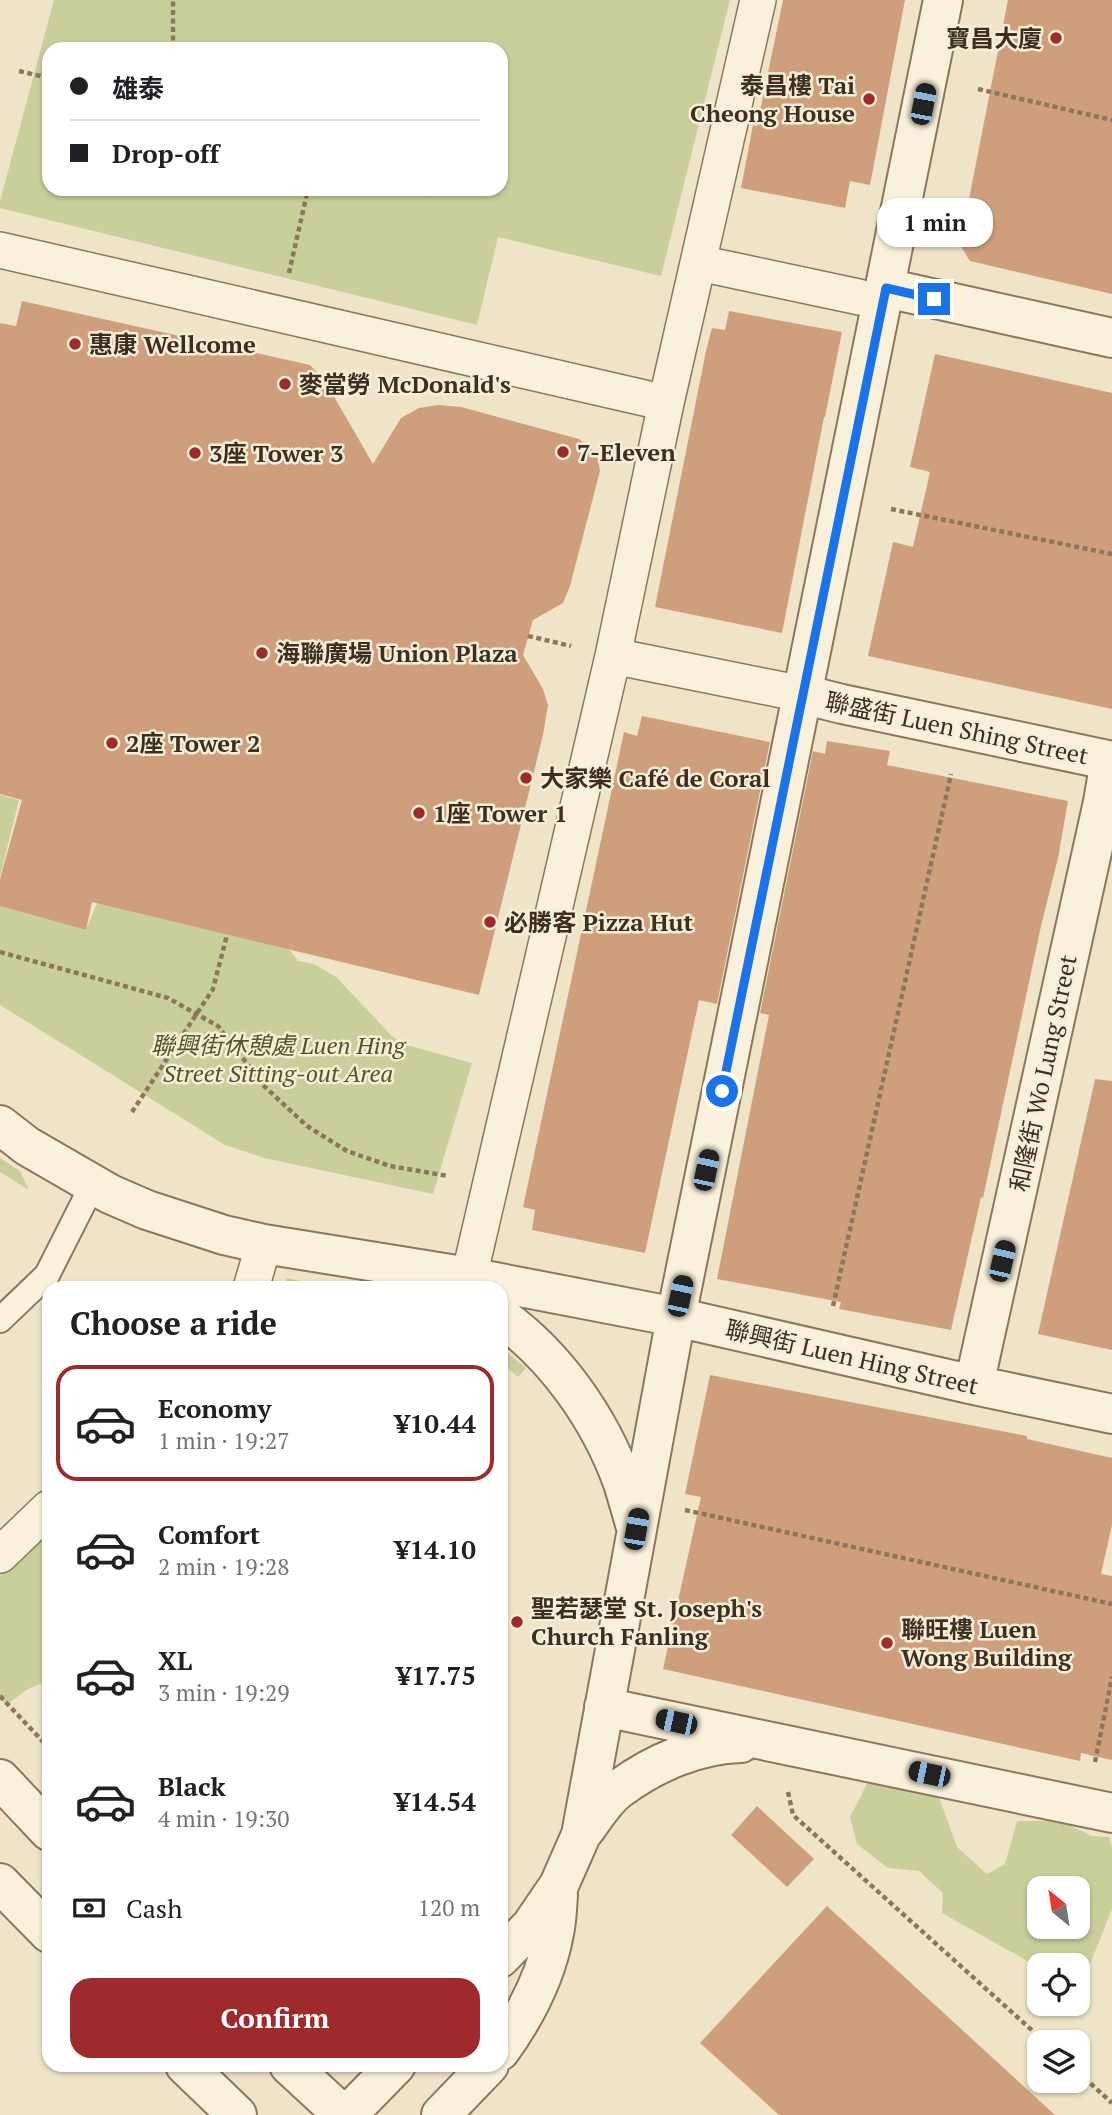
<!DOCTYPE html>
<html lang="en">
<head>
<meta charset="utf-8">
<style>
  :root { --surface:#fff; --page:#f6f6f6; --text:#202124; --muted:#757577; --line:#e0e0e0; --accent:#9e2a2b }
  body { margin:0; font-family:"PT Serif","Noto Sans SC",serif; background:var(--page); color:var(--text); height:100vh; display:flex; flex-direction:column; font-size:26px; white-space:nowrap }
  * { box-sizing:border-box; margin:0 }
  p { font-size:23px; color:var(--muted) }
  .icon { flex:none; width:38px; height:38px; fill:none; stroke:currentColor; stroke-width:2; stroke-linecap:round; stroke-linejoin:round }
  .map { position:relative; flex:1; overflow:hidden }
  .panel { position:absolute; left:42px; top:1281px; width:466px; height:791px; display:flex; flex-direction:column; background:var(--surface); border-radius:21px; box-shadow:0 2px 5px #0004 }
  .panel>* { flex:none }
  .hud { position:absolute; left:42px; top:42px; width:466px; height:154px; border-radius:21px; box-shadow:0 2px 5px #0004; display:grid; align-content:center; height:154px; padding:0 28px; background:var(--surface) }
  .needle { width:46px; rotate:330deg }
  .buttons { position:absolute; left:1027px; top:1876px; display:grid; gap:14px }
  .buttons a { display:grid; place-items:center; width:63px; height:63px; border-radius:14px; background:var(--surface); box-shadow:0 2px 5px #0004; font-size:35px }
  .end { position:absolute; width:32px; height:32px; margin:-16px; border:9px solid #1a73e8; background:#fff; box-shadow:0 0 0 4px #fff }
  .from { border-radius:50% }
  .bubble { position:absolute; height:49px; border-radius:21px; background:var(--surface); box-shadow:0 2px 5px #0004; font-size:23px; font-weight:600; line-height:49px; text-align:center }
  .car { position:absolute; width:21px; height:42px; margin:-21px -10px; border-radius:9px; box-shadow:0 0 5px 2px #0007; background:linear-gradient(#222 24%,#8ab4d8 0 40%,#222 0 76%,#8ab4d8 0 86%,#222 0) }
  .hud b { display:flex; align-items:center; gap:24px; height:66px; font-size:26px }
  .hud b+b { border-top:2px solid var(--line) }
  .hud i { width:18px; height:18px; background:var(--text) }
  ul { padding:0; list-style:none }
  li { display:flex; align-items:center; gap:21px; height:116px; margin:0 14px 10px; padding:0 14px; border:4px solid transparent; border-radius:21px }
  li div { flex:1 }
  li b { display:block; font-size:26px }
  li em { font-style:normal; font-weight:600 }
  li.active { border-color:var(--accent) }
  li>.icon { width:63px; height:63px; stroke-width:1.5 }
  h2 { padding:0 28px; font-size:32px; line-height:84px }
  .pay { display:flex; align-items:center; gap:18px; height:77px; padding:0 28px; font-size:26px }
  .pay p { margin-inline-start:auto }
  .action { display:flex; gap:14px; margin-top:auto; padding:14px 28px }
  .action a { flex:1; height:80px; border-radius:21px; background:var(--accent); color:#fff; font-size:28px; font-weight:600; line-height:80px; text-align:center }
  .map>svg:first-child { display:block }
  .green { fill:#c9cf9b; fill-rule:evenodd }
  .building { fill:#cf9f7d }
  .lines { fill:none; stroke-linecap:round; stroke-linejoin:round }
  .service-casing { stroke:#8d765c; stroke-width:28 }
  .pedestrian-casing { stroke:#8d765c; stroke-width:38 }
  .minor-casing { stroke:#8d765c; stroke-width:42 }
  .tertiary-casing { stroke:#8d765c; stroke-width:42 }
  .path { stroke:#8d765c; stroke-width:4.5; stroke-dasharray:5 3.5; stroke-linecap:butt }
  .service { stroke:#faf1dc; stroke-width:24 }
  .pedestrian { stroke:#faf1dc; stroke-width:35 }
  .minor { stroke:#faf1dc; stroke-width:38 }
  .tertiary { stroke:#faf1dc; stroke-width:38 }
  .route { stroke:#1a73e8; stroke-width:9 }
  .poi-dot { fill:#9e2a2b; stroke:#f7eed8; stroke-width:2.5 }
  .labels { text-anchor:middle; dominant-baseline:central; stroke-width:5; stroke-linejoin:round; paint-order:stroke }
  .poi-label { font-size:24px; font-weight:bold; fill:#3d2e20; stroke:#f7eed8; text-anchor:start }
  .street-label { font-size:24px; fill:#3d2e20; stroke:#f7eed8 }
  .park-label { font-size:24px; font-style:italic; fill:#4d5a26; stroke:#f7eed8 }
</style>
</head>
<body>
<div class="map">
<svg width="1112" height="2115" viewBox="0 0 1112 2115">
  <rect width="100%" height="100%" fill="#f0e4c8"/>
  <!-- green -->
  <path class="green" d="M 54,0 L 730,0 L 661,276 L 498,237 L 477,325 L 0,208 L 0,201 ZM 49,49 L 500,49 L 500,189 L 49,189 Z
    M 0,795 L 19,800 L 0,877 Z
    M 97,903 L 289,949 L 298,961 L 314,964 L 336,977 L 392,1036 L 403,1044 L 472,1063 L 433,1194 L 264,1158 L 225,1145 L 0,1005 L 0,906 L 86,930 Z
    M 0,1158 L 20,1171 L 29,1190 L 0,1172 Z
    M 287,1278 L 328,1288 L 284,1288 Z
    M 500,1347 L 526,1368 L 518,1377 L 501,1362 Z
    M 49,1528 L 49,1680 L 28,1689 L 6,1705 L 0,1698 L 0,1575 Z
    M 872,1774 L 937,1792 L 957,1847 L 987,1874 L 1005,1864 L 1017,1821 L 1061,1821 L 1092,1836 L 1109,1837 L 1112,1847 L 1112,1909 L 1079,1992 L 1078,1965 L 1040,1965 L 1039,1972 L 1024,1959 L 942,1913 L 943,1893 L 919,1871 L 888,1868 L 857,1844 L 850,1817 ZM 1040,1888 L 1078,1888 L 1078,1927 L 1040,1927 Z"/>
  <!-- building -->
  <path class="building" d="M 783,0 L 905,0 L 870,185 L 850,181 L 845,208 L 741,188 L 753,125 L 757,126 Z
    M 1008,0 L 1112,0 L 1112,294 L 970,261 L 960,245 Z
    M 22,301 L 310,365 L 325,381 L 373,464 L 401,418 L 419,408 L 438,405 L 461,407 L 579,439 L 597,454 L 600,471 L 570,586 L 563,603 L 533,620 L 523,655 L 543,689 L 548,705 L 543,735 L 479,995 L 92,902 L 86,930 L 0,906 L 0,879 L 22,800 L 0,794 L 0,323 L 16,326 Z
    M 729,311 L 842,332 L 825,417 L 824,417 L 782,633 L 655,607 L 706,351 L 712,328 L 725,330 Z
    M 935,354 L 1112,393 L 1112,709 L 868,656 L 893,542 L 913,547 L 930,472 L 910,467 Z
    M 642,716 L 770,742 L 717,1004 L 699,1000 L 645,1253 L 532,1230 L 535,1210 L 523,1207 L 624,732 L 637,736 Z
    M 827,741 L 890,751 L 887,765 L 1068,801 L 1058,858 L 1041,926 L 983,1198 L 981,1197 L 951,1330 L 839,1309 L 841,1302 L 717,1279 L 769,1015 L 760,1013 L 813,751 L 825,754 Z
    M 1095,1079 L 1112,1081 L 1112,1350 L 1038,1334 Z
    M 710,1375 L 1027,1436 L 1027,1439 L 1112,1458 L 1112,1525 L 1101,1574 L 1112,1576 L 1112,1760 L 1081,1753 L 1080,1761 L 663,1669 L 701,1497 L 685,1494 Z
    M 757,1806 L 814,1859 L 787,1887 L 731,1835 Z
    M 827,1906 L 1055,2115 L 779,2115 L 700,2043 Z"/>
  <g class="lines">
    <!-- service casing -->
    <g class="service-casing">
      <path id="service" d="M 0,1320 L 47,1275 L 93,1184"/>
    </g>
    <!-- pedestrian casing -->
    <g class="pedestrian-casing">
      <path id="pedestrian" d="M 0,250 L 666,403
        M 699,263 L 859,297
        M 613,656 L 802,694
        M 469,1277 L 613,656 L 666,403 L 758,0
        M 251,1288 L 264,1244
        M 0,1555 L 49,1508"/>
    </g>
    <!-- minor casing -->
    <g class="minor-casing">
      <path id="minor" d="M 886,288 L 1112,338
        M 802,694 L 842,704 L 1112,761
        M 0,1125 L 27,1146 L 110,1194 L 147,1210 L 224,1235 L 264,1244 L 469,1277 L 676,1317 L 974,1385 L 1112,1414
        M 500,1316 C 556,1356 600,1419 623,1483 C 627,1496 631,1510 635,1524
        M 974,1385 L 1103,802 L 1110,761
        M 604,1707 L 1112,1813
        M 584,1831 C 594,1818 605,1799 619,1789 C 654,1763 698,1744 741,1743
        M 500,1958 L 531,1926 L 559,1885 L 581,1835 L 676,1317 L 943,0
        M 500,2051 C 526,2015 546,1977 554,1933 C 557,1920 557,1907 558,1895
        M 347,2115 L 396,2065
        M 441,2115 L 489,2065"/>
    </g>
    <!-- tertiary casing -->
    <g class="tertiary-casing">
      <path id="tertiary" d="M 0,1779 L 49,1831
        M 0,1883 L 49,1933
        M 185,2065 L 237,2115
        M 289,2065 L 343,2115"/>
    </g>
    <!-- path -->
    <path class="path" d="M 173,49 L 173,0
      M 19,71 L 49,78
      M 978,89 L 1112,120
      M 411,189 L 432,194 L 433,189
      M 289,273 L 308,189
      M 891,509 L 1112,554
      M 528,636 L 571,646
      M 0,952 L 168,998 L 218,1026 L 264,1086 L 307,1126 L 347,1151 L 361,1156 L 390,1166 L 448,1176
      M 132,1112 L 213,989 L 227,935
      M 833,1306 L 951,774
      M 685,1510 L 1112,1604
      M 0,1696 L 49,1748
      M 1095,1762 L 1112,1677
      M 788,1792 L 793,1815 L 1045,2042
      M 1078,2072 L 1112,2103"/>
    <!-- service -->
    <use href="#service" class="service"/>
    <!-- pedestrian -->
    <use href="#pedestrian" class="pedestrian"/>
    <!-- minor -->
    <use href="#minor" class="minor"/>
    <!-- tertiary -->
    <use href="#tertiary" class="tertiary"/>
  </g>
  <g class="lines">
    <!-- route -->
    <path class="route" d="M 722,1091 L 886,288 L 934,299"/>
  </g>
  <!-- markers -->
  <g class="poi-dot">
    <circle cx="1056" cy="38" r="7"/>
    <circle cx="869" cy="99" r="7"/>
    <circle cx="75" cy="344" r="7"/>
    <circle cx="285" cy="384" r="7"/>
    <circle cx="563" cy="452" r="7"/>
    <circle cx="195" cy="453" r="7"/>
    <circle cx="262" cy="653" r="7"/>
    <circle cx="112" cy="743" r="7"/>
    <circle cx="526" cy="778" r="7"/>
    <circle cx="419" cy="813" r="7"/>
    <circle cx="490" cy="922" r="7"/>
    <circle cx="517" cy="1622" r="7"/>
    <circle cx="887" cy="1643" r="7"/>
  </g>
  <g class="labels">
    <!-- poi labels -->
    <g class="poi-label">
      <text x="1042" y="38" text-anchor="end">寶昌大廈</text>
      <text x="855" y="85" text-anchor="end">泰昌樓 Tai<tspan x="855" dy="28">Cheong House</tspan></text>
      <text x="89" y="344">惠康 Wellcome</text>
      <text x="299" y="384">麥當勞 McDonald's</text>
      <text x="577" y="452">7-Eleven</text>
      <text x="209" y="453">3座 Tower 3</text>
      <text x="276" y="653">海聯廣場 Union Plaza</text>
      <text x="126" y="743">2座 Tower 2</text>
      <text x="540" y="778">大家樂 Café de Coral</text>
      <text x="433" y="813">1座 Tower 1</text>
      <text x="504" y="922">必勝客 Pizza Hut</text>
      <text x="531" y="1608">聖若瑟堂 St. Joseph's<tspan x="531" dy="28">Church Fanling</tspan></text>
      <text x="901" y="1629">聯旺樓 Luen<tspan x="901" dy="28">Wong Building</tspan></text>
    </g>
    <!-- street labels -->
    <g class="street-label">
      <text transform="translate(957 728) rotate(12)">聯盛街 Luen Shing Street</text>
      <text transform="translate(1043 1073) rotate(-78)">和隆街 Wo Lung Street</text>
      <text transform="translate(852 1357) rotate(13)">聯興街 Luen Hing Street</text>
    </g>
    <!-- park labels -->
    <g class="park-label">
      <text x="278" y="1045">聯興街休憩處 Luen Hing<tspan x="278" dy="28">Street Sitting-out Area</tspan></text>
    </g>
  </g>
</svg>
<div class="buttons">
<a><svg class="needle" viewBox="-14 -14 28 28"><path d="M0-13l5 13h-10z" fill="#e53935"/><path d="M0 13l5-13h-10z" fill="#757577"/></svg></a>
<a><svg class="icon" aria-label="locate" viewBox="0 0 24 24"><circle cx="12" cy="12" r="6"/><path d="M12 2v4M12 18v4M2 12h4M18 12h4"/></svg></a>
<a><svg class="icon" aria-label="layers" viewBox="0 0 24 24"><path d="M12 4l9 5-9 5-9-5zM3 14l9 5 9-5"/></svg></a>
</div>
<i class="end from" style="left:722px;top:1091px"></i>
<i class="end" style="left:934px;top:299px"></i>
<div class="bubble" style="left:877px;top:198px;width:116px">1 min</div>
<i class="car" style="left:923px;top:104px;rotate:11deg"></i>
<i class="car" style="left:706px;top:1170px;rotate:12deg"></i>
<i class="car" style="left:1002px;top:1261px;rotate:13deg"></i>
<i class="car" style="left:680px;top:1296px;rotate:12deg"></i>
<i class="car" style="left:636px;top:1529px;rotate:10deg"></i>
<i class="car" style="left:676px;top:1722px;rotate:282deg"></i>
<i class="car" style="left:929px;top:1774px;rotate:282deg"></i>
<div class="hud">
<b><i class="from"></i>雄泰</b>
<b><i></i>Drop-off</b>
</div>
<section class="panel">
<h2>Choose a ride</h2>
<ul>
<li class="active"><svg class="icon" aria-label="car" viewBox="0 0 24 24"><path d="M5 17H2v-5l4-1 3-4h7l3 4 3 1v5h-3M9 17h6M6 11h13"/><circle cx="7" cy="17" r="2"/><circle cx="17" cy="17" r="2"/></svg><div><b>Economy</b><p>1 min · 19:27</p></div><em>¥10.44</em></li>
<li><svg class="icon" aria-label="car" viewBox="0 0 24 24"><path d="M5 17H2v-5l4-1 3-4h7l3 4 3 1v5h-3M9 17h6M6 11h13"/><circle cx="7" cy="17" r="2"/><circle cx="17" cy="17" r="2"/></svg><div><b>Comfort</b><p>2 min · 19:28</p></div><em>¥14.10</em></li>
<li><svg class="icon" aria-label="car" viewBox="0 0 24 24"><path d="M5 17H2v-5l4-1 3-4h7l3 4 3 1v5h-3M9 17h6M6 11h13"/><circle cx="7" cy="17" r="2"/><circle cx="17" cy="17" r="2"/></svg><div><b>XL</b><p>3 min · 19:29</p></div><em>¥17.75</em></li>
<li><svg class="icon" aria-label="car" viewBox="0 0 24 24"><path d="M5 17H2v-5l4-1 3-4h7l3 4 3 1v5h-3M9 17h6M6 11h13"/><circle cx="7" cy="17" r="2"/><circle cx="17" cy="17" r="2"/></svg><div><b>Black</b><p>4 min · 19:30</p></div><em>¥14.54</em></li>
</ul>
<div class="pay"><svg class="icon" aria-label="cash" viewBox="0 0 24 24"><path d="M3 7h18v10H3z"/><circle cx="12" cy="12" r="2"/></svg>Cash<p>120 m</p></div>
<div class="action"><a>Confirm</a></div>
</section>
</div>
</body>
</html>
